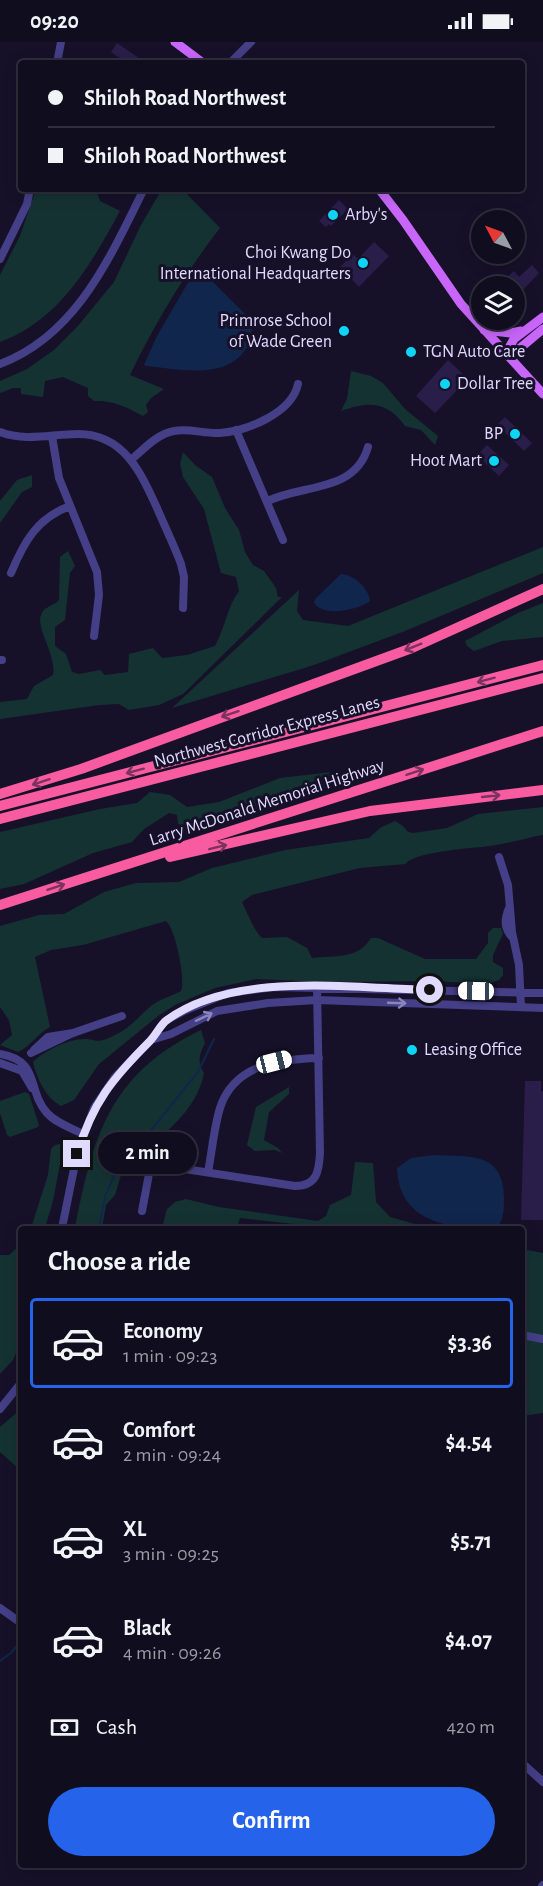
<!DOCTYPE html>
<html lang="en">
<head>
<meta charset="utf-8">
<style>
  :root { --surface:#100d1f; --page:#191628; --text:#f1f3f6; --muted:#9c9ca4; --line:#302d3d; --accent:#2563eb }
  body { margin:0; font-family:"Alegreya Sans",sans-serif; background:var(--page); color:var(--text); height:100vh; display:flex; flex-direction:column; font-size:22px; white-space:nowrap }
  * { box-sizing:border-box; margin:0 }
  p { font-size:20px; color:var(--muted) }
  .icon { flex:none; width:33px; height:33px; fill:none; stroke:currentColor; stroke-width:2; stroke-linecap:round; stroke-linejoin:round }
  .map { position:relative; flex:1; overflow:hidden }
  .side { position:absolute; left:18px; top:1184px; width:507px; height:642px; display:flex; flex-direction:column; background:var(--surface); border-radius:6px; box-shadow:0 3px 15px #0003,0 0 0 2px var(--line) }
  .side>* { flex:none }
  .banner { position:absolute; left:18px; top:18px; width:507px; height:132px; border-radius:6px; box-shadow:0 3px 15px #0003,0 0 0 2px var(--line); display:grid; align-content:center; height:132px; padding:0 30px; background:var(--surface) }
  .needle { width:39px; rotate:311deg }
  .tools { position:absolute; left:471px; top:168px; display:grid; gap:12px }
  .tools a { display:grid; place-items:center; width:54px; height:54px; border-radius:50%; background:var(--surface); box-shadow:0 3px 15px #0003,0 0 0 2px var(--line); font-size:30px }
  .end { position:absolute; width:27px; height:27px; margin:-14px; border:8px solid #e0dbfe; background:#111; box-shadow:0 0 0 3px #111 }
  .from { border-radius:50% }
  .bubble { position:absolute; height:42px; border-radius:21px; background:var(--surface); box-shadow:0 3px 15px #0003,0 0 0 2px var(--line); font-size:20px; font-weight:700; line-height:42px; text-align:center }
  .car { position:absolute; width:18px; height:36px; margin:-18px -9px; border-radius:8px; box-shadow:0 0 4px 2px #0007; background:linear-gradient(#fff 24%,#345 0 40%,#fff 0 76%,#345 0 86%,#fff 0) }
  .banner b { display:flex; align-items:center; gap:21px; height:57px; font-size:22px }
  .banner b+b { border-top:2px solid var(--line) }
  .banner i { width:15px; height:15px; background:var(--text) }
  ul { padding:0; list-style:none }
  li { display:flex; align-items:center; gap:18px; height:90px; margin:0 12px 9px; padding:0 18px; border:3px solid transparent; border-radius:6px }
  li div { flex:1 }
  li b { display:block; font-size:22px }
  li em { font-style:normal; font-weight:700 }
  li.selected { border-color:var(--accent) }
  li>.icon { width:54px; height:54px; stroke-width:1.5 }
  h2 { padding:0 30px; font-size:27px; line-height:72px }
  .pay { display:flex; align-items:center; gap:15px; height:66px; padding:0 30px; font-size:22px }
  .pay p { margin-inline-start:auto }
  .cta { display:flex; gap:12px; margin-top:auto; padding:12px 30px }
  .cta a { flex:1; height:69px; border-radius:36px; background:var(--accent); color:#fff; font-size:24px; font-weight:700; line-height:69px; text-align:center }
  .status { display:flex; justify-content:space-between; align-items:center; height:42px; padding:0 30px; background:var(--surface); direction:ltr }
  .status svg { height:16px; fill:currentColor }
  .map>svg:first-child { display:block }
  .green { fill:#153232 }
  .water { fill:#11264d }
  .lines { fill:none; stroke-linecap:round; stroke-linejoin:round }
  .stream { stroke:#11264d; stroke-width:2 }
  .building { fill:#291e49 }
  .minor { stroke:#443f86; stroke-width:8 }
  .major { stroke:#c866f9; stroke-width:9 }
  .highway { stroke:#f85ba0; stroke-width:10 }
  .oneway { stroke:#7c325f }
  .oneway2 { stroke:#8a85bc }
  .route { stroke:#e0dbfe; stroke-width:8 }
  .poi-dot { fill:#0fd5f5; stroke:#161129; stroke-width:2 }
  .labels { text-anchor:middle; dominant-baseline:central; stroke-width:6; stroke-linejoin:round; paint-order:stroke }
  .poi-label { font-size:18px; fill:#e0dbfe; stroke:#161129; text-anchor:start }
  .street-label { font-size:18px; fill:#e0dbfe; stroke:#161129 }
</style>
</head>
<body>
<div class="status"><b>09:20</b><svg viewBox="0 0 49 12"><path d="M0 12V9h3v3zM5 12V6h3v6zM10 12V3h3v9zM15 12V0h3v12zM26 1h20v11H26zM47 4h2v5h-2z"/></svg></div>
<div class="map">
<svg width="543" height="1844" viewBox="0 0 543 1844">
  <rect width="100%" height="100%" fill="#161129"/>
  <!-- green -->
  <path class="green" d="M 36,147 L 96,147 L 100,159 L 120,169 C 91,222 60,278 0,300 L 0,233 L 20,194 Z
    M 162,147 L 182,147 L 220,186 C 185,231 155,281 130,333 L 164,347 L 151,356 L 146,363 L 148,370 L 143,374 C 126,365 114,358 94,359 L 88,354 L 88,346 L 63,335 L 45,339 L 43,355 L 21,352 L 21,346 L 13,346 L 0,351 L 0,339 L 27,327 L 54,308 L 77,285 L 114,240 L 141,183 Z
    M 351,329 L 371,334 L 383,341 L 405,367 L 438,394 L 435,403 L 421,388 L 405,384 C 387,359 369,359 341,369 L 347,357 Z
    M 183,410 L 195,423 L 212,435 L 225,466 L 239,488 L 245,510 L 253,523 L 264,529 L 276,546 L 278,555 L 282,555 L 183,652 L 159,663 L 129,668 L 119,662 L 99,663 L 0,677 L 0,660 L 27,657 L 34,644 L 53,633 C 57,611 32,583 43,569 C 47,564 55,563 59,558 L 60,515 L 68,509 L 75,524 L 70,531 L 65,578 L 55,585 L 55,604 L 66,612 L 72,630 L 79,632 L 100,628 L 105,633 L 128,630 L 129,612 L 153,606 L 162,616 L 187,613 L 215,604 C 225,586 227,565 239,549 L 236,535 L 221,531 L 204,467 L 183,435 L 180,422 Z
    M 32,433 L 32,445 L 22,450 L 0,481 L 0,459 L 17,438 Z
    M 543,505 L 543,531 L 405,589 L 314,623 L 172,666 L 299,548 L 297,569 L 303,578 L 348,584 Z
    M 543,561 L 543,595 L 502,599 L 474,609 L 467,604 L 465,599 L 518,571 Z
    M 332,730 L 335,737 L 329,745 L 216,781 L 192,786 L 178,782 L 177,773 L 169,771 L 144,787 L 132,800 L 93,811 L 24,842 L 0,847 L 0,790 L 100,767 L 137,761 L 150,750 L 170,753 L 187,765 L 219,760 L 280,736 Z
    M 543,765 L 543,793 C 529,795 515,800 501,802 C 479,807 420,807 405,822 L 360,826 L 252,853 L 242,860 C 247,870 254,889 262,896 L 287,895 L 307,906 L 312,916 C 334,913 358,918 371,896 L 378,896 L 425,917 L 476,917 L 488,901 L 488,891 L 493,886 L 501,886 L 503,892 L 493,913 L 493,920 L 503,926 L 503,933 L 499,938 L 488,942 L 432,939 L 322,940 L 256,937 L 215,946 L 175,963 L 158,974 L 99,1022 L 74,1058 L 61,1064 C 45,1055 37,1037 33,1020 C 44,1009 68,997 84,997 C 96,997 96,1002 111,995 C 131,986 136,977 152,963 C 160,957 172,954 181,949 C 186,937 175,886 166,879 L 83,903 L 51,908 L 35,915 L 50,985 C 37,992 31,1004 18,1010 L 0,1003 L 12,993 L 9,978 L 0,965 L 0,884 L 39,873 L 64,872 L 104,850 L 136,841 L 179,840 L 212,826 L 285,808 L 369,796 L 380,786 L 395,779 L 403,784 L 408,790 L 413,791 L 447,786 L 478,772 Z
    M 201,988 L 205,1001 C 199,1013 197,1020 204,1031 C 198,1061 179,1078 158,1098 L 158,1113 L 138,1132 L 121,1133 L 115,1153 L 106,1163 L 102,1186 L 75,1186 C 93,1095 109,1032 201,988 Z
    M 289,1045 L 289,1052 L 269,1070 L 264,1098 L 278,1106 L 282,1111 L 275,1108 L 255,1109 L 247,1103 L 256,1065 Z
    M 25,1050 L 29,1052 L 39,1083 L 38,1085 L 10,1095 L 7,1093 L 0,1071 L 0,1059 Z
    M 64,1101 L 53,1159 L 45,1186 L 31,1186 L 48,1133 L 51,1107 L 55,1103 Z
    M 355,1120 L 373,1121 L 376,1160 L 390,1175 L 429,1186 L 311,1186 L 311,1184 L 240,1176 L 237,1186 L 162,1186 L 167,1167 L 175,1160 L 186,1157 L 219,1165 L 318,1179 L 326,1174 L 330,1163 L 351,1153 Z
    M 21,1202 L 21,1300 L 13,1318 L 0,1332 L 0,1213 L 9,1213 Z
    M 522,1207 L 543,1211 L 543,1371 L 522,1374 Z
    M 21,1367 L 21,1432 L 19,1427 L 0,1410 L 0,1385 Z"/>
  <!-- water -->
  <path class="water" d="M 196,231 L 204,231 L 251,278 C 253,289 252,296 247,305 C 227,339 179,327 146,324 L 144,323 L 157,294 L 189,239 Z
    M 341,532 C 353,532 369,546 370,559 C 359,568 321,576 314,560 L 316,556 Z
    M 434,1113 C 469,1115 503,1109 504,1155 C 504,1166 504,1177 497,1186 C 453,1187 399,1183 397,1126 L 411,1116 Z"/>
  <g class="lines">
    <!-- stream -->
    <path class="stream" d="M 99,1186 L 105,1155 L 114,1134 L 198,1030 L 214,997
      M 0,1619 L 11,1611 L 21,1599"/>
  </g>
  <!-- building -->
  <path class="building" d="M 117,1 L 146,21 L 127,21 L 111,10 Z
    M 339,158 L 348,167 L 331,184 L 329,182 L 326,185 L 319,179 Z
    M 374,200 L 389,214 L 359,245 L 340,225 L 353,212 L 358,217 Z
    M 532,223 L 539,231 L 523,248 L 521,246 L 514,253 L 514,244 L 497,244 L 514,229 L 519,235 Z
    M 448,318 L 468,337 L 435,371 L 416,354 Z
    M 505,375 L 532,401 L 524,409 L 497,383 Z
    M 487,403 L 509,423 L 499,434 L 477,413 Z
    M 525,1039 L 541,1039 L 541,1049 L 543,1049 L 543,1178 L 521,1178 Z"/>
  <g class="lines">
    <!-- minor -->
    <path class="minor" d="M 57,21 L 61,0
      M 230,21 L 251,0
      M 0,217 L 27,162 L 30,147
      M 0,322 C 77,293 110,215 144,147
      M 236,388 L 283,498
      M 0,390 C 26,400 51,392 78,392 C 124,392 141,431 157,466 C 165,485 174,503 181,522 L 184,535 L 183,566
      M 52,394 L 59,436 L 97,530 L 99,553 L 94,594
      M 132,417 C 144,407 157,392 174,389 C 189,386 205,392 220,391 C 247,389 292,371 298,342
      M 268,459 C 302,442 355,451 368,405
      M 11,531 C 24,500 37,476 70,464
      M 0,618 L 2,618
      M 499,815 L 508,843 L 512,890 L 519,923 L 521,965
      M 509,866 C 504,878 504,887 513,896
      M 151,998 L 171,992 L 217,969 L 268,961 L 317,958 L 543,966
      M 34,1008 L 48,995 L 73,991
      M 31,1011 L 73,991 L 122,974
      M 0,1012 C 41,1019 26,1047 47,1071 C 56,1081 71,1086 83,1092
      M 0,1021 L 22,1029 L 32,1046
      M 208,1130 C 212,1109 214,1086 220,1066 C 234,1022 280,1017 319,1016
      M 142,1169 L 149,1132 L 159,1123 L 295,1144 C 317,1144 319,1129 320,1111 L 317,945
      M 62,1186 L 77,1112 L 94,1066 L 115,1035 L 151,998 L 165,979 L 186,968 L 228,951 L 274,945 L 543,951
      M 522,1293 L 543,1297
      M 0,1367 L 21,1341
      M 0,1566 L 21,1581
      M 522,1721 L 543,1740
      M 542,1844 L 543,1843"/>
    <!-- major -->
    <path class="major" d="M 175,0 L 203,21
      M 379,147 L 403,178 L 461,262 L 543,352
      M 484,288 L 511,291 L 521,289
      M 506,311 L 514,297 L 543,275
      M 506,311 L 519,307 L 543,287"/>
    <!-- highway -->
    <path class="highway" d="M 0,752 L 81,727 L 412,606 L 543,547
      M 0,764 L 543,623
      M 0,777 L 543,636
      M 170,815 L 370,769 L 543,748
      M 0,863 L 543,689"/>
  </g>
  <!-- one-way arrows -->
  <defs><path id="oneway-shaft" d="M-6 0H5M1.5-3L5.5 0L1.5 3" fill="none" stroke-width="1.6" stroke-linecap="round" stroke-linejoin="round" transform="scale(1.5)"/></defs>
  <g class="oneway">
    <use href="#oneway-shaft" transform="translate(413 605) rotate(158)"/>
    <use href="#oneway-shaft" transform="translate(486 638) rotate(165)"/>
    <use href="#oneway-shaft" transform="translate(230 672) rotate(161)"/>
    <use href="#oneway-shaft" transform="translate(135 729) rotate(165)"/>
    <use href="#oneway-shaft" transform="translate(415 730) rotate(-18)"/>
    <use href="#oneway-shaft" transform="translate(41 740) rotate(162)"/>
    <use href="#oneway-shaft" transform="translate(491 754) rotate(-6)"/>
    <use href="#oneway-shaft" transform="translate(218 805) rotate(-14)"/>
    <use href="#oneway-shaft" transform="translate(56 845) rotate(-18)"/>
  </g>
  <g class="oneway2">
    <use href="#oneway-shaft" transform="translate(397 961) rotate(2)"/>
    <use href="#oneway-shaft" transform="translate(204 975) rotate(-25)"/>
  </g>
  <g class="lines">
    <!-- route -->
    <path class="route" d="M 77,1112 C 93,1060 112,1037 150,999 C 156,993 160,983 167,978 C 234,929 350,946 430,948"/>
  </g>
  <!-- markers -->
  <g class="poi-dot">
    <circle cx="333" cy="173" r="6"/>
    <circle cx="363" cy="221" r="6"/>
    <circle cx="344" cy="289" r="6"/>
    <circle cx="411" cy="310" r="6"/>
    <circle cx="445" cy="342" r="6"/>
    <circle cx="515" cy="392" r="6"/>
    <circle cx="494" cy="419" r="6"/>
    <circle cx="412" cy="1008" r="6"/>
  </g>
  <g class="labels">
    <!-- poi labels -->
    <g class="poi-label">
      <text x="345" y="173">Arby's</text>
      <text x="351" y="211" text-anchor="end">Choi Kwang Do<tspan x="351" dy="21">International Headquarters</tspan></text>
      <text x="332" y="279" text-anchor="end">Primrose School<tspan x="332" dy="21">of Wade Green</tspan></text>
      <text x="423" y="310">TGN Auto Care</text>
      <text x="457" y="342">Dollar Tree</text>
      <text x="503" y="392" text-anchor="end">BP</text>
      <text x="482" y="419" text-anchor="end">Hoot Mart</text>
      <text x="424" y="1008">Leasing Office</text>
    </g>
    <!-- street labels -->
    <g class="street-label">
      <text transform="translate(267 690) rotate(-15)">Northwest Corridor Express Lanes</text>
      <text transform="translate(267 761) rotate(-18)">Larry McDonald Memorial Highway</text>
    </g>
  </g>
</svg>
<div class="tools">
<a><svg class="needle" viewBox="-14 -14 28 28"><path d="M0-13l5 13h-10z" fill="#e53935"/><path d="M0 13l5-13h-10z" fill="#9c9ca4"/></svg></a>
<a><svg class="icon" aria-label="layers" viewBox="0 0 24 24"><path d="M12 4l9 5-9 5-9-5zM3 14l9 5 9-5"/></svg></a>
</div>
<i class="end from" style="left:430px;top:948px"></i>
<i class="end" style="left:77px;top:1112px"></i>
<div class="bubble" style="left:98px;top:1090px;width:99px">2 min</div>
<i class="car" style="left:476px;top:949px;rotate:271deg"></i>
<i class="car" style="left:274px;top:1020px;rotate:76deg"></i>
<div class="banner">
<b><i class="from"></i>Shiloh Road Northwest</b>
<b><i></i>Shiloh Road Northwest</b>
</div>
<section class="side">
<h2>Choose a ride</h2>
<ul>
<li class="selected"><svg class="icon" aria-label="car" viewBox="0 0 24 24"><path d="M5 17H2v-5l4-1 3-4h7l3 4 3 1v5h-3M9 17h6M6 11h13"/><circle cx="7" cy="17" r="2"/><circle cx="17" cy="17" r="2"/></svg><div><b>Economy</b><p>1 min · 09:23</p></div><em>$3.36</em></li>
<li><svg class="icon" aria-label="car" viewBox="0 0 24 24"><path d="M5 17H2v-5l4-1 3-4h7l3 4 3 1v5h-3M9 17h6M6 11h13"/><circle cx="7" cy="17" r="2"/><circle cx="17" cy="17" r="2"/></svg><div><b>Comfort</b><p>2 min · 09:24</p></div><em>$4.54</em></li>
<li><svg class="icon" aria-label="car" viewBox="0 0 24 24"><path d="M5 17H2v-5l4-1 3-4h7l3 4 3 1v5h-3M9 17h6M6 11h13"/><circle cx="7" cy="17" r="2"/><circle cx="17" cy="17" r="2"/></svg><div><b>XL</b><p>3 min · 09:25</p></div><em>$5.71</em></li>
<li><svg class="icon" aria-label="car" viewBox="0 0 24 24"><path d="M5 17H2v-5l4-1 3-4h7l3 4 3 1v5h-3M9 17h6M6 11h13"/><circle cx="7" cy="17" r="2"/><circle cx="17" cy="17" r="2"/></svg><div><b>Black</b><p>4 min · 09:26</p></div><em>$4.07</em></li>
</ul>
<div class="pay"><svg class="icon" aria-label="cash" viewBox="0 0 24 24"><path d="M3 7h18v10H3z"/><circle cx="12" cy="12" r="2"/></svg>Cash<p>420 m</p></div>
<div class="cta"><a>Confirm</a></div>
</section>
</div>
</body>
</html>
